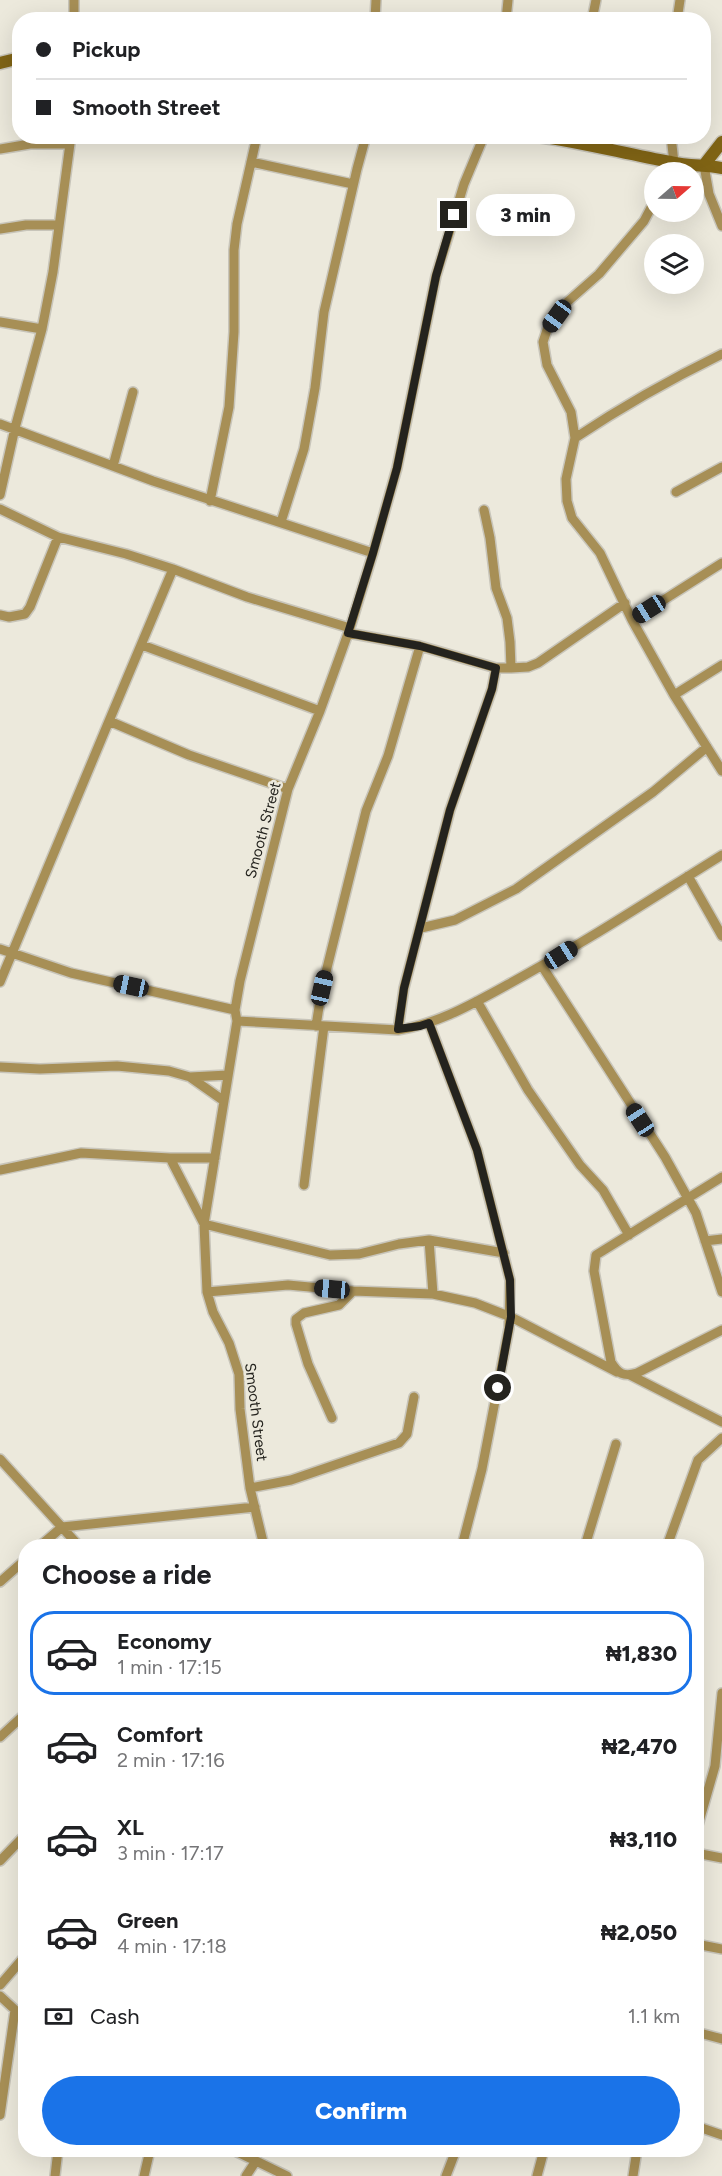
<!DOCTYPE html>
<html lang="en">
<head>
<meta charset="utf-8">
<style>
  :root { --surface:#fff; --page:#f2f2f2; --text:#202124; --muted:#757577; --line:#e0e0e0; --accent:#1a73e8 }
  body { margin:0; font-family:Figtree,sans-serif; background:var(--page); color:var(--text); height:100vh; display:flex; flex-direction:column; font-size:22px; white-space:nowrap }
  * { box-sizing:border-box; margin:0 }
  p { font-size:20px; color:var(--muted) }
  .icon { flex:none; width:33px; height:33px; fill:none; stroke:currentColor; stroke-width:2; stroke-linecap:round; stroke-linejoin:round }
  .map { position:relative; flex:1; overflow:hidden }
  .details { position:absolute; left:18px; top:1539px; width:686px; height:618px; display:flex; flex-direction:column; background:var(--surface); border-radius:24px; box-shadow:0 6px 24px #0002 }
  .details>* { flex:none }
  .banner { position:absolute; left:12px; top:12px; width:699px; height:132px; border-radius:24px; box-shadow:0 6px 24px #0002; display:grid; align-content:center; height:132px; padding:0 24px; background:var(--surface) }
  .needle { width:39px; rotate:70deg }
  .controls { position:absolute; left:644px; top:162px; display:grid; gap:12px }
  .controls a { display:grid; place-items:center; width:60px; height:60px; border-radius:50%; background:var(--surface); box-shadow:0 6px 24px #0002; font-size:30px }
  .end { position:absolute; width:27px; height:27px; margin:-14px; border:8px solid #24231e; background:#fff; box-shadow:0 0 0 3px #fff }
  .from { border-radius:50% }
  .bubble { position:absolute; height:42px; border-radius:21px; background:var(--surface); box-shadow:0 6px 24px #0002; font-size:20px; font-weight:800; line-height:42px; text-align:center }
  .car { position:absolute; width:18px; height:36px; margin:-18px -9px; border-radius:8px; box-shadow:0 0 4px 2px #0007; background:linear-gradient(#222 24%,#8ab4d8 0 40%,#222 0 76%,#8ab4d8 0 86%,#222 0) }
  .banner b { display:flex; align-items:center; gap:21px; height:57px; font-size:22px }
  .banner b+b { border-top:2px solid var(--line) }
  .banner i { width:15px; height:15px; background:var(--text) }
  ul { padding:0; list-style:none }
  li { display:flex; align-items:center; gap:18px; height:84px; margin:0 12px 9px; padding:0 12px; border:3px solid transparent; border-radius:24px }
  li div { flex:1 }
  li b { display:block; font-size:22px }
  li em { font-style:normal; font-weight:800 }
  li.on { border-color:var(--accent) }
  li>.icon { width:54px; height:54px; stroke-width:1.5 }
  h2 { padding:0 24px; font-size:27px; line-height:72px }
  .pay { display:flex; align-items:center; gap:15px; height:66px; padding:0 24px; font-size:22px }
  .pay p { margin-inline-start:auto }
  .action { display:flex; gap:12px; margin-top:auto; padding:12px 24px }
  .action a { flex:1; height:69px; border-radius:36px; background:var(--accent); color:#fff; font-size:24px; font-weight:800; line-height:69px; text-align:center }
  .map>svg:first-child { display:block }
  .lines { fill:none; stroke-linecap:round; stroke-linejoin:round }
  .street-casing { stroke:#c8c5ba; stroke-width:12 }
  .secondary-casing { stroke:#c8c5ba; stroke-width:15 }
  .street { stroke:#a78f56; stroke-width:9 }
  .secondary { stroke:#806415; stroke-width:12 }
  .route { stroke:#24231e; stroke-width:8 }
  .labels { text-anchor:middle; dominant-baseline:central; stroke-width:5; stroke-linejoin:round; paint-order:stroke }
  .street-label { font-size:15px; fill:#24231e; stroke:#ece9dc }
</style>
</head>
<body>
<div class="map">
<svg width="722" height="2176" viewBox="0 0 722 2176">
  <rect width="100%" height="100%" fill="#ece9dc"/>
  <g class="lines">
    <!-- street casing -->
    <g class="street-casing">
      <path id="street" d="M 74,0 L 74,20
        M 375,20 L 376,0
        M 506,20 L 508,0
        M 592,20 L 596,0
        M 677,20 L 680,0
        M 0,149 L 30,144 L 70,144
        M 251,162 L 353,184
        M 704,165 L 709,194 L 722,226
        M 669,172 L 674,163 L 671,136
        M 654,202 L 644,221 L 599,274 L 565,304 L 548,327 L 543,342 L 547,365 L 571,412 L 575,438 L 566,479 L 567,501 L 572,518 L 600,553 L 632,620 L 674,695 L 722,771
        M 0,229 L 26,225 L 59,225
        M 0,322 L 42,329
        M 0,424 L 153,481 L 373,553
        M 575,438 C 623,406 671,379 722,354
        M 113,466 L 133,392
        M 676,492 L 722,467
        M 0,495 L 15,428 L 42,329 L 53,272 L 71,136
        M 210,501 L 229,407 L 234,332 L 234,250 L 237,224 L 257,136
        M 0,509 L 58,537 L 126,554 L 173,569 L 247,597 L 350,628
        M 484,510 L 490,538 L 496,588 L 507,618 L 510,642 L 511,668 L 496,668
        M 281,522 L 304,449 L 315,388 L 324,312 L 357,169 L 366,136
        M 0,615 L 9,617 L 25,614 L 30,607 L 58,537
        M 632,620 L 722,563
        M 348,633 L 420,646 L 496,668 L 492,689 L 450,810 L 404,988 L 398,1030
        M 142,645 L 320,711
        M 511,668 L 528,667 L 538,663 L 625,603
        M 674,695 L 722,665
        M 109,721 L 173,569
        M 688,876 L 722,936
        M 421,928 L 455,920 L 516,889 L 653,792 L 707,747
        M 0,949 L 71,973 L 235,1010
        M 542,966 L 665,1157 L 696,1213 L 722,1292
        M 0,982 L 109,721 L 189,755 L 288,789
        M 477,1001 L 528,1090 L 580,1165 L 603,1190 L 629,1235
        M 237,1021 L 398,1030 C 438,1024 472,1004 507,985 C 581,945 651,899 722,855
        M 429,1023 L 477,1150 L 510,1280 L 509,1328 L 482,1469 L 462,1546
        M 316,1026 L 322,988 L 366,811 L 388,756 L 420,646
        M 0,1067 L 40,1069 L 117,1066 L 169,1071 L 190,1077 L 224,1101
        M 190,1077 L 228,1075
        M 170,1158 L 204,1224 L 330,1255 L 359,1254 L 399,1244 L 429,1240 L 504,1253
        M 0,1170 L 81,1153 L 170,1158 L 215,1158
        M 722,1177 L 596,1255 L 594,1271 L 611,1362 C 618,1374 624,1377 637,1373 L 722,1330
        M 304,1185 L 324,1026
        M 429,1240 L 433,1294
        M 705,1241 L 722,1239
        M 207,1292 L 288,1285 L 353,1291 L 433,1294 L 475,1303 L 511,1317 L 617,1372
        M 630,1375 L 722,1422
        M 332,1418 L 308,1364 L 296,1324 L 296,1319 L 304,1313 L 339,1305 L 353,1291
        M 0,1459 L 79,1546
        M 250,1488 L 291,1480 L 399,1443 L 407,1434 L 414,1397
        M 40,1546 L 62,1527 L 255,1507
        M 264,1546 L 250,1488 L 240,1409 L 239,1374 L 229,1343 L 213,1312 L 207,1292 L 204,1224 L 237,1021 L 235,1010 L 240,981 L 288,789 L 320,711 L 350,628 L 373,553 L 397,468 L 436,276 L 464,184 L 484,136
        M 585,1546 L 616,1444
        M 667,1546 L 698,1460 L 722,1438
        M 0,1582 L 26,1559
        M 0,1737 L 26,1713
        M 696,1832 L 715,1766 L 722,1693
        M 696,1853 L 722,1858
        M 0,1861 L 26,1834
        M 696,1944 L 722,1949
        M 0,1985 L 26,1955
        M 0,1996 L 26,2020
        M 696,2032 L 722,2039
        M 0,2115 L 15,2010
        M 696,2126 L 722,2135
        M 233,2150 L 287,2176
        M 55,2176 L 58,2150
        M 144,2176 L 150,2150
        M 246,2176 L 256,2161
        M 446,2176 L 456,2150
        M 537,2176 L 544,2150
        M 633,2176 L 637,2150"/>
    </g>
    <!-- secondary casing -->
    <g class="secondary-casing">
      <path id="secondary" d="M 0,63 L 20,58
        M 537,136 C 582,142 626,154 671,162 C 688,166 705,165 722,168
        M 704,165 L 722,142"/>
    </g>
    <!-- street -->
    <use href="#street" class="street"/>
    <!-- secondary -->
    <use href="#secondary" class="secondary"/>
  </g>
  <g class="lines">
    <!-- route -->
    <path class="route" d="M 454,215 L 436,276 L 397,468 L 373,553 L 348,633 L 420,646 L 496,668 L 492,689 L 450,810 L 404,988 L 398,1029 L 420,1026 L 429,1023 L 477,1150 L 510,1280 L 511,1317 L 498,1388"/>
  </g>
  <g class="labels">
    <!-- street labels -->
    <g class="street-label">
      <text transform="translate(263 830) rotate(-75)">Smooth Street</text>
      <text transform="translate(256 1412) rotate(83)">Smooth Street</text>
    </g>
  </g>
</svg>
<div class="controls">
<a><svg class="needle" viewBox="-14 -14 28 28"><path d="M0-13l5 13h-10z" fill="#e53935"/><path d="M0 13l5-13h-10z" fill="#757577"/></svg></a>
<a><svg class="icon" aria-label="layers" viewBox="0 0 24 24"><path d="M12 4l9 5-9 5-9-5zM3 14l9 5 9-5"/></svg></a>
</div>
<i class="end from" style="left:498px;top:1388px"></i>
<i class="end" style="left:454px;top:215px"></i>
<div class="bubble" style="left:476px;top:194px;width:99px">3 min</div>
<i class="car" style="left:557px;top:316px;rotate:216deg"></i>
<i class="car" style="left:649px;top:609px;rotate:238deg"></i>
<i class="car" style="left:561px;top:955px;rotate:58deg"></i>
<i class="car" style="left:131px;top:986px;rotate:282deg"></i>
<i class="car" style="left:322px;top:988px;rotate:13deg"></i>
<i class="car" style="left:640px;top:1120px;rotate:327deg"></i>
<i class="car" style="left:332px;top:1289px;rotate:275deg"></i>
<div class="banner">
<b><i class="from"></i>Pickup</b>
<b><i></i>Smooth Street</b>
</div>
<section class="details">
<h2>Choose a ride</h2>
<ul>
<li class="on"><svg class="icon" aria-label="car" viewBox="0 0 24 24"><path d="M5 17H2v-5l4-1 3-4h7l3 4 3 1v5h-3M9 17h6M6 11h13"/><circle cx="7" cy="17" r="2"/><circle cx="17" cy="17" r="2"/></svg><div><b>Economy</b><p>1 min · 17:15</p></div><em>₦1,830</em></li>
<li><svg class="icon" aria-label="car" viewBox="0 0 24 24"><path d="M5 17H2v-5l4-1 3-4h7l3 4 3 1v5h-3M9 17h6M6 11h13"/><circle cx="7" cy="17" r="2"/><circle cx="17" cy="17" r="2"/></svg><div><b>Comfort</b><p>2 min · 17:16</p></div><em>₦2,470</em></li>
<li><svg class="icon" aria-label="car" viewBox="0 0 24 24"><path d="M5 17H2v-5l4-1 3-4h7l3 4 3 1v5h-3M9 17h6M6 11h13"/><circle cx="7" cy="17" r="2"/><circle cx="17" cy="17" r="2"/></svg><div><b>XL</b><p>3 min · 17:17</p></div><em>₦3,110</em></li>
<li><svg class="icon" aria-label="car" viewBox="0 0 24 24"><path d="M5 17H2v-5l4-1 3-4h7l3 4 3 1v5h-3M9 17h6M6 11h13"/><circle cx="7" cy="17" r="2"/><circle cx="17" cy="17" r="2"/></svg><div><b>Green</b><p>4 min · 17:18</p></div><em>₦2,050</em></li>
</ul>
<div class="pay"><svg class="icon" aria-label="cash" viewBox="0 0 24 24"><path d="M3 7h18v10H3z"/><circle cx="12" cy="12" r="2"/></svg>Cash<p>1.1 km</p></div>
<div class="action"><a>Confirm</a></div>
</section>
</div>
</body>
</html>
